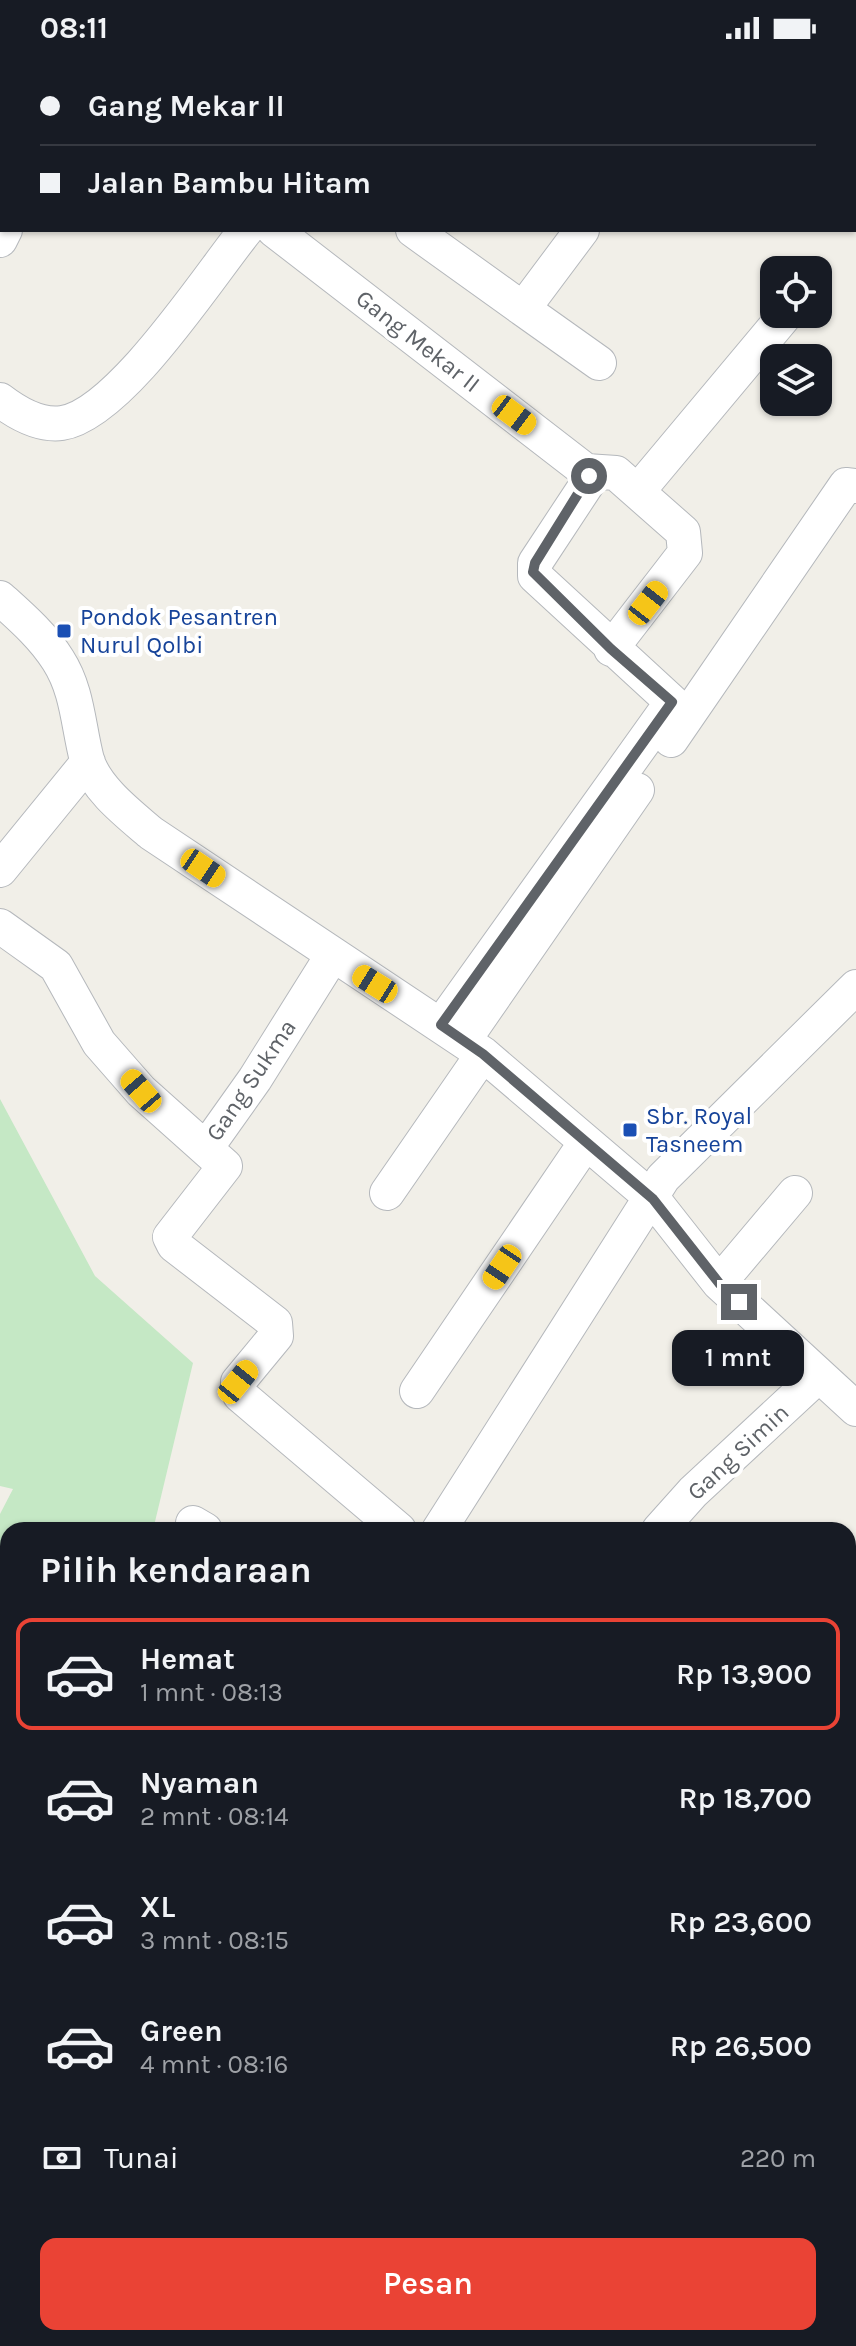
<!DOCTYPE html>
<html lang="id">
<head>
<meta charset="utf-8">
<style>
  :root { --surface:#171b24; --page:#20242c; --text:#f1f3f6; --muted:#9ea1a6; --line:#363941; --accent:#ea4335 }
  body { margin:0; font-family:Karla,sans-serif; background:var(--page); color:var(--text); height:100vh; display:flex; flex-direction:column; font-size:30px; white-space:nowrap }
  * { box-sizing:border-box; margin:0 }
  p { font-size:26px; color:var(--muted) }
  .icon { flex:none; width:44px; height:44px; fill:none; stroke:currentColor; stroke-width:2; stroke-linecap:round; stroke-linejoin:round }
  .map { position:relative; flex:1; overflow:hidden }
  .drawer { position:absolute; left:0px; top:1466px; width:856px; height:824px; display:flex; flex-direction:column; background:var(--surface); border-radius:24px 24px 0 0; box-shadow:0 2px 6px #0004 }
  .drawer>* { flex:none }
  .guide { position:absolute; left:0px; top:0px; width:856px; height:176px; box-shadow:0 2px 6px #0004; display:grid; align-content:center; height:176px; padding:0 40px; background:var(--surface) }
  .fabs { position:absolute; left:760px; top:200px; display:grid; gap:16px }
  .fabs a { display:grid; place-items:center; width:72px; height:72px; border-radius:16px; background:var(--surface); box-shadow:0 2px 6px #0004; font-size:40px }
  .end { position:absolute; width:36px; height:36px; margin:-18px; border:10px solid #5f6368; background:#fff; box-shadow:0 0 0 4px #fff }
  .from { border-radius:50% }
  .bubble { position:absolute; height:56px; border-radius:16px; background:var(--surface); box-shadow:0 2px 6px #0004; font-size:26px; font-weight:600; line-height:56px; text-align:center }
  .car { position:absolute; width:24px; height:48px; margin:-24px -12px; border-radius:10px; box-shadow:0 0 6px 2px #0007; background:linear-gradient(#f5c518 24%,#345 0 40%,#f5c518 0 76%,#345 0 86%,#f5c518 0) }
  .guide b { display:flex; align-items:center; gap:28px; height:76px; font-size:30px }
  .guide b+b { border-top:2px solid var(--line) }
  .guide i { width:20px; height:20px; background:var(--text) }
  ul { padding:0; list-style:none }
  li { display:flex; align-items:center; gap:24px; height:112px; margin:0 16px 12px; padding:0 24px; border:4px solid transparent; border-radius:16px }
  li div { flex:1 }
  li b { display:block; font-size:30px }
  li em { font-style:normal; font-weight:600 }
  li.selected { border-color:var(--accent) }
  li>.icon { width:72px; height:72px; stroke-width:1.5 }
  h2 { padding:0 40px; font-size:36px; line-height:96px }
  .pay { display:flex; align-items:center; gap:20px; height:88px; padding:0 40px; font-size:30px }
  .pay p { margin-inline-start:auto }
  .action { display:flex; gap:16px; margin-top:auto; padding:16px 40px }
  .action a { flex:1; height:92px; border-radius:16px; background:var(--accent); color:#fff; font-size:32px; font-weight:600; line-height:92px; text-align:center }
  .status { display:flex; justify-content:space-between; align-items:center; height:56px; padding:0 40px; background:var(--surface); direction:ltr }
  .status svg { height:22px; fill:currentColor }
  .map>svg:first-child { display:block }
  .green { fill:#c5e8c5 }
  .water { fill:#aadaff }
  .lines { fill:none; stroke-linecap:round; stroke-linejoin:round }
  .street-casing { stroke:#b5b8bc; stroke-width:36 }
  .street { stroke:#fff; stroke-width:34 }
  .route { stroke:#5f6368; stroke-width:10 }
  .transit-dot { fill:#1a4fb4; stroke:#fff; stroke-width:3 }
  .labels { text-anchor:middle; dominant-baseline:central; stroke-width:8; stroke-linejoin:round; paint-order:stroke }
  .street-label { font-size:24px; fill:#5f6368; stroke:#fff }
  .transit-label { font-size:24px; fill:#164399; stroke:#fff; text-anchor:start }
</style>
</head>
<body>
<div class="status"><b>08:11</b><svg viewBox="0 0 49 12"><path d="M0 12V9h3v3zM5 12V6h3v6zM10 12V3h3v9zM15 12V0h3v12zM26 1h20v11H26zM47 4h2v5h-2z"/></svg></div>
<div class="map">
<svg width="856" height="2290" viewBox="0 0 856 2290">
  <rect width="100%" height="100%" fill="#f1efe8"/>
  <!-- green -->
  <path class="green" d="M 0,1043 L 95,1220 L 193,1307 L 153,1474 L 8,1474 L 8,1560 L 0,1558 L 0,1458 L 13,1433 L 0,1430 Z"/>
  <!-- water -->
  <path class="water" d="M 0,1579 L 8,1582 L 8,1841 L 0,1848 Z"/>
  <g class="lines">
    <!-- street casing -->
    <g class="street-casing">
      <path id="street" d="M 249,2 L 251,0
        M 384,2 L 386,0
        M 835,2 L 835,0
        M 854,69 L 856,69
        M 274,174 L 586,415 L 589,425 L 535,507 L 535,520 L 672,646 L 441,969
        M 413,174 L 523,253
        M 582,174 L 523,253 L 599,307
        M 0,184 L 5,174
        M 0,344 C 17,357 40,370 62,367 C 120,358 208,221 246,174
        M 586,415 L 616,417 L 683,476 L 685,497 L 611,593
        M 638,435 L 786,258
        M 0,542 C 21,561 43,580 58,604 C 78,635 78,670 87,704 C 96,733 129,758 151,777 L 483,998 L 653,1143 L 719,1227 L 856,1353
        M 671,684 L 846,429 L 856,430
        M 0,814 L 88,706
        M 0,870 L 56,910 L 99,987 L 141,1035 L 225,1110 L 170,1181 L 174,1189 L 275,1267 L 276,1280 L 238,1326 L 240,1339 L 399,1474
        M 464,984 L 637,734
        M 206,1092 L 255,1023 L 332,900
        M 387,1137 L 483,998
        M 719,1227 L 795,1137
        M 417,1335 L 586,1086
        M 193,1467 L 205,1474
        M 439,1474 L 663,1122 L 856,931
        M 659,1474 L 693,1436 L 818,1320
        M 848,1714 L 856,1704
        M 0,2097 L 8,2091
        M 421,2282 L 424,2290"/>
    </g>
    <!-- street -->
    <use href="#street" class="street"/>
  </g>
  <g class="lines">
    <!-- route -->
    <path class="route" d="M 589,420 L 535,507 L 533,516 L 611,593 L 672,646 L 441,969 L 483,998 L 653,1143 L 719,1227 L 739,1246"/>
  </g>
  <!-- markers -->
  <g class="transit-dot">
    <rect x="56" y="567" width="16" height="16" rx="4"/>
    <rect x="622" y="1066" width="16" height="16" rx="4"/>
  </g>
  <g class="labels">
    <!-- street labels -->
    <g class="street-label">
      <text transform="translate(418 285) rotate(38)">Gang Mekar II</text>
      <text transform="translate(251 1024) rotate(-56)">Gang Sukma</text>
      <text transform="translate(738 1396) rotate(-43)">Gang Simin</text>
    </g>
    <!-- transit labels -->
    <g class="transit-label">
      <text x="80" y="561">Pondok Pesantren<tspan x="80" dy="28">Nurul Qolbi</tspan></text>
      <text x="646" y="1060">Sbr. Royal<tspan x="646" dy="28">Tasneem</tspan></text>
    </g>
  </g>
</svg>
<div class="fabs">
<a><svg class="icon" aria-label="locate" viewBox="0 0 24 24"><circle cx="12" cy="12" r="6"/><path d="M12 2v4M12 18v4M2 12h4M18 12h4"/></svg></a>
<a><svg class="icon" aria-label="layers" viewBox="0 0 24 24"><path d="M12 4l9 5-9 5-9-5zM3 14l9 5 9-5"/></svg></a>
</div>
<i class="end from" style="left:589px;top:420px"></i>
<i class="end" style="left:739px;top:1246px"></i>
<div class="bubble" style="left:672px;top:1274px;width:132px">1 mnt</div>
<i class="car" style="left:514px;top:359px;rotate:127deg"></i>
<i class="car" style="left:648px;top:547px;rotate:38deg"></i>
<i class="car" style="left:203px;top:812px;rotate:124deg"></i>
<i class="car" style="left:375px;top:928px;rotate:302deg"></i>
<i class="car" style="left:141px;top:1035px;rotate:319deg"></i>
<i class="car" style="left:502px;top:1211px;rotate:214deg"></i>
<i class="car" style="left:238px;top:1326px;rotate:39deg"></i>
<div class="guide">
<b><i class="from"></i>Gang Mekar II</b>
<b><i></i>Jalan Bambu Hitam</b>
</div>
<section class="drawer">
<h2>Pilih kendaraan</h2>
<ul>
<li class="selected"><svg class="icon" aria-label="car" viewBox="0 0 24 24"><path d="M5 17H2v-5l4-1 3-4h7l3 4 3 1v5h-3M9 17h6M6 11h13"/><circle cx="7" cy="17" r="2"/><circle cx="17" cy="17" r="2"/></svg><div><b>Hemat</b><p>1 mnt · 08:13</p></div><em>Rp 13,900</em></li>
<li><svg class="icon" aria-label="car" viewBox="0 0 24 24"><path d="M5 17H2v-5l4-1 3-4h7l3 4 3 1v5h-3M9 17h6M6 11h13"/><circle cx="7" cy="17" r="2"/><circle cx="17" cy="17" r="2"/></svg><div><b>Nyaman</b><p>2 mnt · 08:14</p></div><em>Rp 18,700</em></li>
<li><svg class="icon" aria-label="car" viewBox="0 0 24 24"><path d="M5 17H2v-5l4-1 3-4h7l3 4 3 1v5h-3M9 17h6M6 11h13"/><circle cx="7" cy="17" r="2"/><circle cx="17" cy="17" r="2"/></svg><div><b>XL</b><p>3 mnt · 08:15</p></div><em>Rp 23,600</em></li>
<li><svg class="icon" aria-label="car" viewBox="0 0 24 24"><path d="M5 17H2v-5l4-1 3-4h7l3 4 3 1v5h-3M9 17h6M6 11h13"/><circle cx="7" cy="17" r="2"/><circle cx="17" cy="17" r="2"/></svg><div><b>Green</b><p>4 mnt · 08:16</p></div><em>Rp 26,500</em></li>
</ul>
<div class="pay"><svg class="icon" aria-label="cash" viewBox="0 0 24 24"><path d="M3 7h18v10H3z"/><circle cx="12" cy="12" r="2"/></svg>Tunai<p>220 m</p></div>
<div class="action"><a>Pesan</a></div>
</section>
</div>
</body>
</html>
